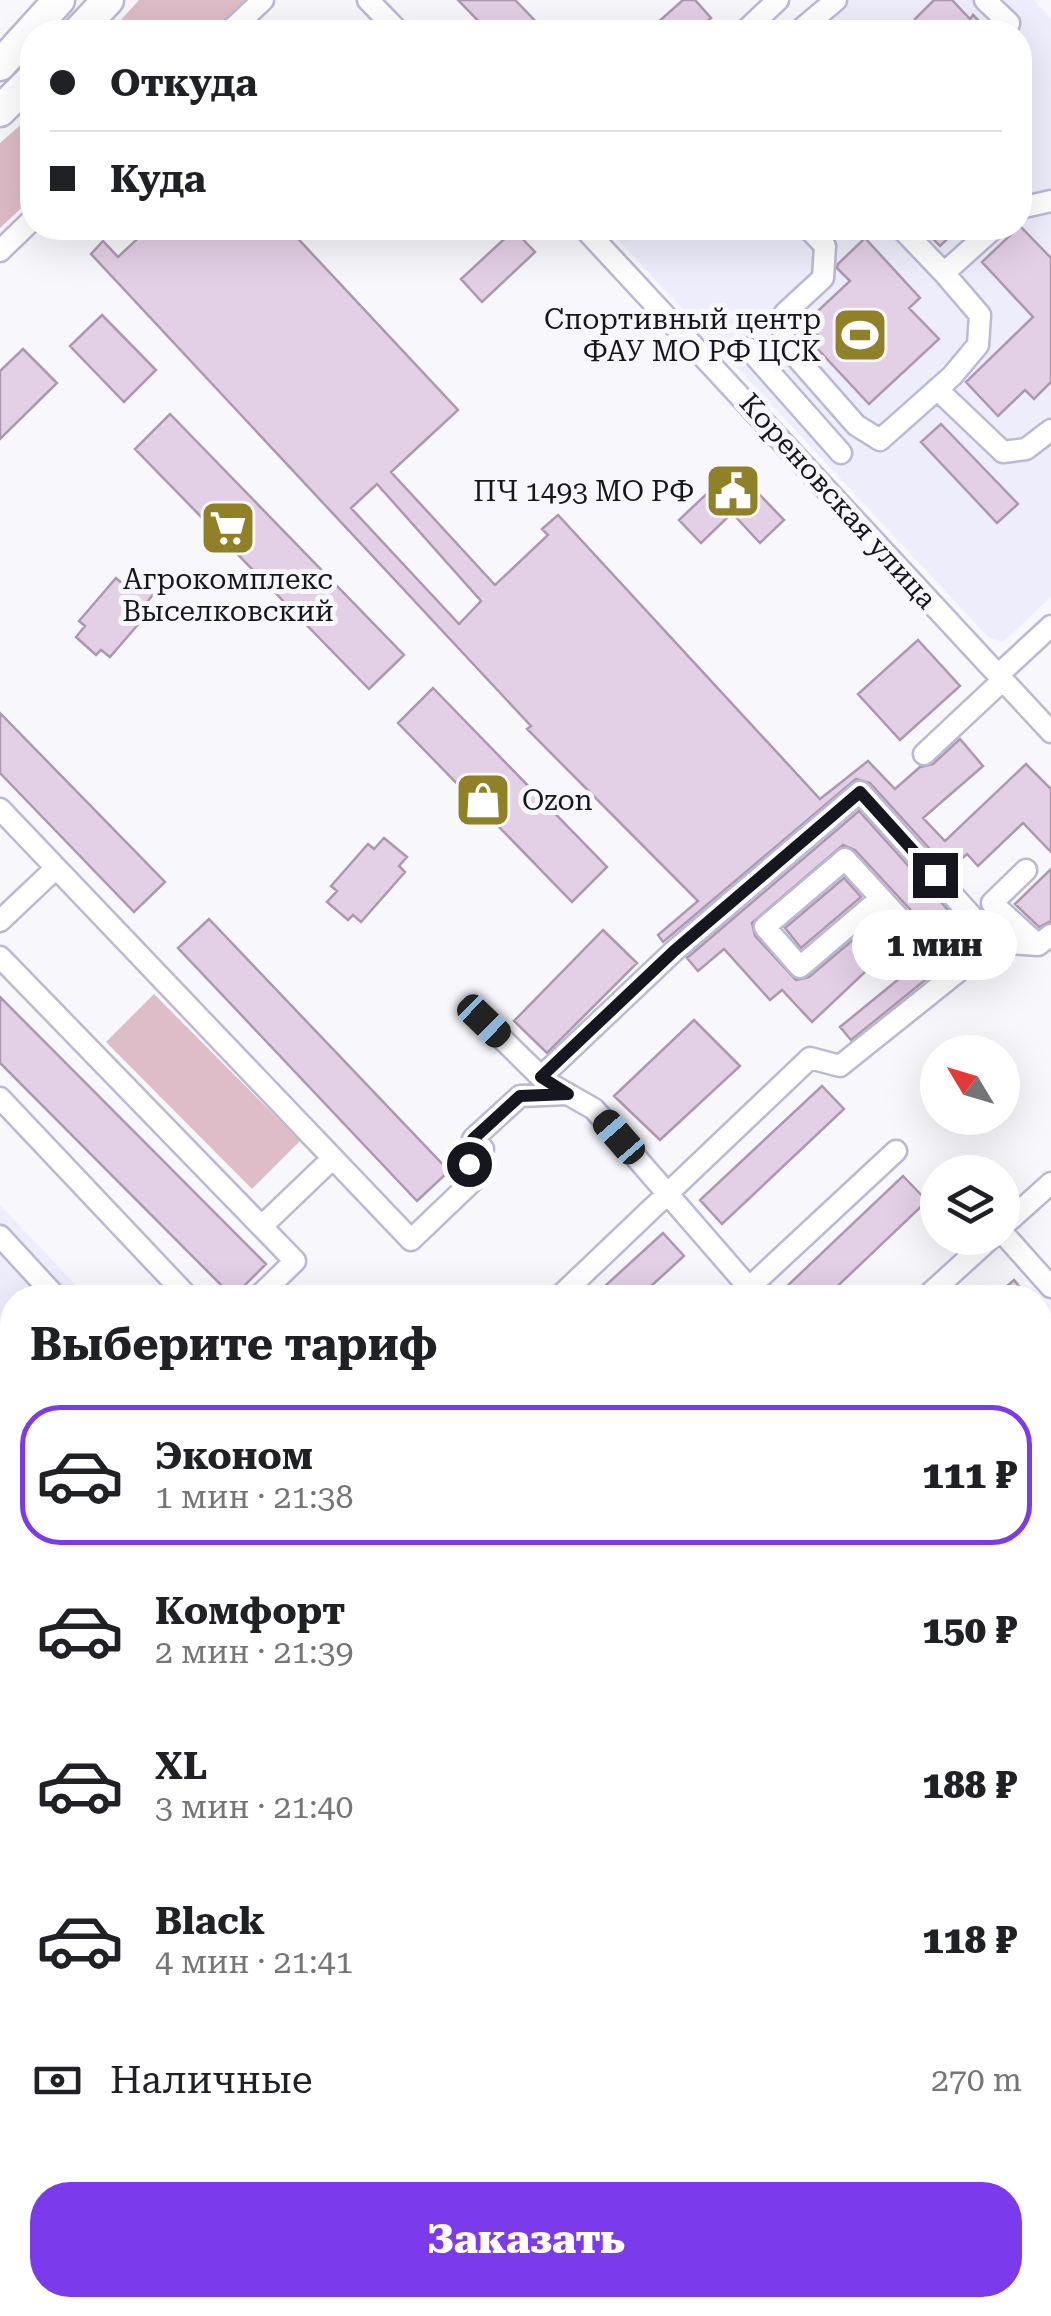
<!DOCTYPE html>
<html lang="ru">
<head>
<meta charset="utf-8">
<style>
  :root { --surface:#fff; --page:#f6f6f6; --text:#202124; --muted:#757577; --line:#e0e0e0; --accent:#7c3aed }
  body { margin:0; font-family:"Roboto Serif",serif; background:var(--page); color:var(--text); height:100vh; display:flex; flex-direction:column; font-size:38px; white-space:nowrap }
  * { box-sizing:border-box; margin:0 }
  p { font-size:32px; color:var(--muted) }
  .icon { flex:none; width:55px; height:55px; fill:none; stroke:currentColor; stroke-width:2; stroke-linecap:round; stroke-linejoin:round }
  .map { position:relative; flex:1; overflow:hidden }
  .side { position:absolute; left:0px; top:1285px; width:1052px; height:1032px; display:flex; flex-direction:column; background:var(--surface); border-radius:40px 40px 0 0; box-shadow:0 10px 40px #0002 }
  .side>* { flex:none }
  .top-card { position:absolute; left:20px; top:20px; width:1012px; height:220px; border-radius:40px; box-shadow:0 10px 40px #0002; display:grid; align-content:center; height:220px; padding:0 30px; background:var(--surface) }
  .needle { width:65px; rotate:308deg }
  .controls { position:absolute; left:920px; top:1035px; display:grid; gap:20px }
  .controls a { display:grid; place-items:center; width:100px; height:100px; border-radius:50%; background:var(--surface); box-shadow:0 10px 40px #0002; font-size:50px }
  .end { position:absolute; width:45px; height:45px; margin:-22px; border:12px solid #16161f; background:#fff; box-shadow:0 0 0 5px #fff }
  .from { border-radius:50% }
  .bubble { position:absolute; height:70px; border-radius:35px; background:var(--surface); box-shadow:0 10px 40px #0002; font-size:32px; font-weight:800; line-height:70px; text-align:center }
  .car { position:absolute; width:30px; height:60px; margin:-30px -15px; border-radius:12px; box-shadow:0 0 8px 2px #0007; background:linear-gradient(#222 24%,#8ab4d8 0 40%,#222 0 76%,#8ab4d8 0 86%,#222 0) }
  .top-card b { display:flex; align-items:center; gap:35px; height:95px; font-size:38px }
  .top-card b+b { border-top:2px solid var(--line) }
  .top-card i { width:25px; height:25px; background:var(--text) }
  ul { padding:0; list-style:none }
  li { display:flex; align-items:center; gap:30px; height:140px; margin:0 20px 15px; padding:0 10px; border:5px solid transparent; border-radius:40px }
  li div { flex:1 }
  li b { display:block; font-size:38px }
  li em { font-style:normal; font-weight:800 }
  li.selected { border-color:var(--accent) }
  li>.icon { width:90px; height:90px; stroke-width:1.5 }
  h2 { padding:0 30px; font-size:45px; line-height:120px }
  .pay { display:flex; align-items:center; gap:25px; height:110px; padding:0 30px; font-size:38px }
  .pay p { margin-inline-start:auto }
  .primary-button { display:flex; gap:20px; margin-top:auto; padding:20px 30px }
  .primary-button a { flex:1; height:115px; border-radius:40px; background:var(--accent); color:#fff; font-size:40px; font-weight:800; line-height:115px; text-align:center }
  .map>svg:first-child { display:block }
  .built { fill:#eeedfc }
  .green { fill:#debcc8 }
  .building { fill:#e3cfe6; stroke:#ac99af; stroke-width:2.5; fill-rule:evenodd }
  .lines { fill:none; stroke-linecap:round; stroke-linejoin:round }
  .minor-casing { stroke:#bbb9d4; stroke-width:25 }
  .highway-casing { stroke:#bbb9d4; stroke-width:35 }
  .minor { stroke:#fff; stroke-width:20 }
  .highway { stroke:#fff; stroke-width:30 }
  .route { stroke:#16161f; stroke-width:12 }
  .labels { text-anchor:middle; dominant-baseline:central; stroke-width:10; stroke-linejoin:round; paint-order:stroke }
  .poi-label { font-size:28px; fill:#16161f; stroke:#f7f7fc; text-anchor:end }
  .street-label { font-size:28px; fill:#16161f; stroke:#f7f7fc }
</style>
</head>
<body>
<div class="map">
<svg width="1051" height="2316" viewBox="0 0 1051 2316">
  <rect width="100%" height="100%" fill="#f7f7fc"/>
  <!-- built -->
  <path class="built" d="M 817,0 L 1034,0 L 1051,19 L 1051,597 L 1003,642 L 988,637 L 607,228 L 1020,228 L 1020,32 L 781,32 Z
    M 0,1205 L 87,1297 L 12,1298 L 12,2005 L 0,2018 Z
    M 1040,1509 L 1051,1521 L 1051,1659 L 1040,1647 Z"/>
  <!-- green -->
  <path class="green" d="M 139,0 L 249,0 L 213,32 L 110,32 Z
    M 32,115 L 32,198 L 0,228 L 0,143 Z
    M 154,994 L 300,1141 L 252,1189 L 106,1042 Z"/>
  <!-- building -->
  <path class="building" d="M 458,0 L 515,0 L 546,32 L 489,32 Z
    M 683,0 L 695,0 L 711,18 L 695,32 L 647,32 Z
    M 934,0 L 952,0 L 970,19 L 973,15 L 990,32 L 928,32 L 915,19 Z
    M 1020,226 L 1051,258 L 1051,382 L 1034,399 L 1025,390 L 998,416 L 966,382 L 1033,317 L 982,262 Z
    M 149,228 L 288,228 L 458,410 L 391,472 L 495,585 L 548,535 L 542,529 L 558,515 L 820,799 L 868,761 L 895,789 L 920,767 L 933,764 L 960,739 L 983,766 L 923,818 L 945,841 L 1026,764 L 1051,789 L 1051,852 L 1023,823 L 978,866 L 967,854 L 949,870 L 870,783 L 856,779 L 663,942 L 658,935 L 698,901 L 527,729 L 531,726 L 91,254 L 103,241 L 118,257 ZM 377,484 L 481,601 L 459,624 L 351,508 Z
    M 922,228 L 959,228 L 940,246 Z
    M 514,230 L 535,252 L 482,302 L 461,279 Z
    M 865,238 L 920,298 L 909,308 L 939,339 L 869,404 L 814,345 L 821,339 L 805,323 L 850,281 L 837,268 L 838,264 Z
    M 102,315 L 156,370 L 124,402 L 70,346 Z
    M 23,349 L 57,383 L 0,439 L 0,371 Z
    M 170,414 L 404,655 L 369,689 L 135,449 Z
    M 941,424 L 1018,504 L 997,523 L 921,442 Z
    M 734,468 L 784,520 L 760,543 L 732,513 L 701,543 L 679,520 Z
    M 133,573 L 155,592 L 148,601 L 154,606 L 110,657 L 101,650 L 96,655 L 76,637 L 85,626 L 79,621 L 116,578 L 123,584 Z
    M 918,640 L 960,686 L 900,740 L 858,694 Z
    M 433,688 L 607,867 L 572,902 L 398,723 Z
    M 0,713 L 165,882 L 134,912 L 0,773 Z
    M 859,811 L 975,940 L 957,955 L 923,919 L 921,921 L 855,850 L 843,845 L 752,923 L 755,936 L 796,980 L 809,977 L 880,917 L 900,939 L 812,1022 L 782,990 L 770,1000 L 724,949 L 698,971 L 687,958 Z
    M 384,838 L 407,857 L 399,866 L 405,872 L 361,922 L 353,915 L 348,920 L 327,902 L 337,891 L 331,886 L 368,844 L 374,849 Z
    M 1051,869 L 1051,921 L 1039,927 L 1015,904 Z
    M 844,878 L 861,897 L 801,948 L 785,928 Z
    M 209,919 L 449,1171 L 417,1201 L 178,948 Z
    M 603,930 L 637,963 L 547,1053 L 514,1021 Z
    M 922,960 L 935,972 L 851,1040 L 840,1027 Z
    M 0,997 L 266,1264 L 233,1297 L 0,1063 Z
    M 694,1020 L 740,1066 L 660,1140 L 614,1096 Z
    M 822,1086 L 844,1109 L 722,1224 L 700,1200 Z
    M 903,1176 L 927,1201 L 825,1298 L 790,1298 L 783,1290 Z
    M 663,1233 L 684,1256 L 638,1298 L 592,1298 Z
    M 1014,1280 L 1029,1298 L 993,1298 Z"/>
  <g class="lines">
    <!-- minor casing -->
    <g class="minor-casing">
      <path id="minor" d="M 368,0 L 399,32
        M 985,0 L 1009,23 L 1006,32
        M 229,32 L 263,0
        M 744,32 L 778,0
        M 798,32 L 836,0
        M 1020,208 L 1051,201
        M 584,228 L 1051,732
        M 808,228 L 825,246 L 823,278 L 785,313 L 783,342 L 856,425 L 880,440 L 952,376 L 978,345 L 980,315 L 944,273 L 994,228
        M 901,228 L 944,273
        M 0,251 L 32,220
        M 748,348 L 841,453
        M 937,389 L 1003,452 L 1026,449 L 1051,430
        M 998,675 L 1051,626
        M 924,754 L 1003,680
        M 0,809 L 411,1240 L 479,1175
        M 1026,870 L 992,903 L 1038,945 L 1051,935
        M 881,898 L 800,967 L 765,927 L 845,859 L 911,931 L 956,973
        M 0,921 L 56,868
        M 0,957 L 295,1261 L 257,1298
        M 484,1021 L 545,1081 L 594,1109 L 758,1298
        M 541,1077 L 674,951 L 860,792 L 995,942
        M 0,1098 L 189,1298
        M 469,1164 L 483,1149 L 473,1139 L 520,1096 L 568,1094
        M 262,1226 L 333,1158
        M 1002,1227 L 1051,1183
        M 1002,1232 L 1051,1287
        M 0,1236 L 57,1298
        M 558,1298 L 810,1058 L 840,1066 L 995,942 L 1038,945
        M 738,1298 L 896,1151
        M 925,1298 L 991,1238
        M 1051,1332 L 1043,1341 L 1051,1358
        M 1040,1500 L 1051,1512
        M 1040,1672 L 1051,1684
        M 1040,1805 L 1051,1818
        M 0,1834 L 12,1847
        M 0,1866 L 12,1854
        M 1040,1952 L 1051,1943
        M 0,1962 L 12,1976
        M 1040,2043 L 1051,2033
        M 1040,2139 L 1051,2151
        M 0,2164 L 12,2153
        M 407,2305 L 417,2316
        M 767,2305 L 774,2316
        M 875,2305 L 885,2316
        M 320,2316 L 332,2305"/>
    </g>
    <!-- highway casing -->
    <g class="highway-casing">
      <path id="highway" d="M 78,32 L 108,0
        M 0,65 L 59,0
        M 0,111 L 32,79"/>
    </g>
    <!-- minor -->
    <use href="#minor" class="minor"/>
    <!-- highway -->
    <use href="#highway" class="highway"/>
  </g>
  <g class="lines">
    <!-- route -->
    <path class="route" d="M 469,1164 L 484,1150 L 473,1139 L 520,1096 L 568,1094 L 541,1077 L 674,951 L 860,792 L 935,875"/>
  </g>
  <!-- icons -->
  <defs>
    <g id="stadium-square" transform="scale(2.875)"><rect x="-9" y="-9" width="18" height="18" rx="4" fill="#908027" stroke="#f7f7fc"/><path d="M0-5a6.5 5 0 1 0 0 10a6.5 5 0 1 0 0-10ZM-3.5-1.8h7v3.6h-7Z" fill="#fff"/></g>
    <g id="civic-square" transform="scale(2.875)"><rect x="-9" y="-9" width="18" height="18" rx="4" fill="#908027" stroke="#f7f7fc"/><path d="M-.6-6.5H3V-4.5H.6V-3L4-1V1h2V6H-6V1h2V-1L-.6-3ZM-1.2 2.5V6h2.4V2.5Z" fill="#fff"/></g>
    <g id="supermarket-square" transform="scale(2.875)"><rect x="-9" y="-9" width="18" height="18" rx="4" fill="#908027" stroke="#f7f7fc"/><path d="M-6-5.5h2.5l.6 2H6L4.5 2H-2.5L-4.4-4H-6ZM-1.5 3.2a1.3 1.3 0 1 0 .1 0ZM3 3.2a1.3 1.3 0 1 0 .1 0Z" fill="#fff"/></g>
    <g id="shop-square" transform="scale(2.875)"><rect x="-9" y="-9" width="18" height="18" rx="4" fill="#908027" stroke="#f7f7fc"/><path d="M-5-2.5h2.3a2.7 3.5 0 0 1 5.4 0H5L5.5 6h-11ZM-1.5-2.5h3a1.5 2.3 0 0 0-3 0Z" fill="#fff"/></g>
  </defs>
  <g fill-rule="evenodd">
    <use href="#stadium-square" x="860" y="335"/>
    <use href="#civic-square" x="733" y="491"/>
    <use href="#supermarket-square" x="228" y="528"/>
    <use href="#shop-square" x="483" y="800"/>
  </g>
  <g class="labels">
    <!-- poi labels -->
    <g class="poi-label">
      <text x="821" y="319">Спортивный центр<tspan x="821" dy="32">ФАУ МО РФ ЦСК</tspan></text>
      <text x="694" y="491">ПЧ 1493 МО РФ</text>
      <text x="228" y="579" text-anchor="middle">Агрокомплекс<tspan x="228" dy="32">Выселковский</tspan></text>
      <text x="522" y="800" text-anchor="start">Ozon</text>
    </g>
    <!-- street labels -->
    <g class="street-label">
      <text transform="translate(838 501) rotate(48)">Кореновская улица</text>
    </g>
  </g>
</svg>
<div class="controls">
<a><svg class="needle" viewBox="-14 -14 28 28"><path d="M0-13l5 13h-10z" fill="#e53935"/><path d="M0 13l5-13h-10z" fill="#757577"/></svg></a>
<a><svg class="icon" aria-label="layers" viewBox="0 0 24 24"><path d="M12 4l9 5-9 5-9-5zM3 14l9 5 9-5"/></svg></a>
</div>
<i class="end from" style="left:469px;top:1164px"></i>
<i class="end" style="left:935px;top:875px"></i>
<div class="bubble" style="left:852px;top:910px;width:165px">1 мин</div>
<i class="car" style="left:484px;top:1021px;rotate:134deg"></i>
<i class="car" style="left:619px;top:1137px;rotate:319deg"></i>
<div class="top-card">
<b><i class="from"></i>Откуда</b>
<b><i></i>Куда</b>
</div>
<section class="side">
<h2>Выберите тариф</h2>
<ul>
<li class="selected"><svg class="icon" aria-label="car" viewBox="0 0 24 24"><path d="M5 17H2v-5l4-1 3-4h7l3 4 3 1v5h-3M9 17h6M6 11h13"/><circle cx="7" cy="17" r="2"/><circle cx="17" cy="17" r="2"/></svg><div><b>Эконом</b><p>1 мин · 21:38</p></div><em>111 ₽</em></li>
<li><svg class="icon" aria-label="car" viewBox="0 0 24 24"><path d="M5 17H2v-5l4-1 3-4h7l3 4 3 1v5h-3M9 17h6M6 11h13"/><circle cx="7" cy="17" r="2"/><circle cx="17" cy="17" r="2"/></svg><div><b>Комфорт</b><p>2 мин · 21:39</p></div><em>150 ₽</em></li>
<li><svg class="icon" aria-label="car" viewBox="0 0 24 24"><path d="M5 17H2v-5l4-1 3-4h7l3 4 3 1v5h-3M9 17h6M6 11h13"/><circle cx="7" cy="17" r="2"/><circle cx="17" cy="17" r="2"/></svg><div><b>XL</b><p>3 мин · 21:40</p></div><em>188 ₽</em></li>
<li><svg class="icon" aria-label="car" viewBox="0 0 24 24"><path d="M5 17H2v-5l4-1 3-4h7l3 4 3 1v5h-3M9 17h6M6 11h13"/><circle cx="7" cy="17" r="2"/><circle cx="17" cy="17" r="2"/></svg><div><b>Black</b><p>4 мин · 21:41</p></div><em>118 ₽</em></li>
</ul>
<div class="pay"><svg class="icon" aria-label="cash" viewBox="0 0 24 24"><path d="M3 7h18v10H3z"/><circle cx="12" cy="12" r="2"/></svg>Наличные<p>270 m</p></div>
<div class="primary-button"><a>Заказать</a></div>
</section>
</div>
</body>
</html>
